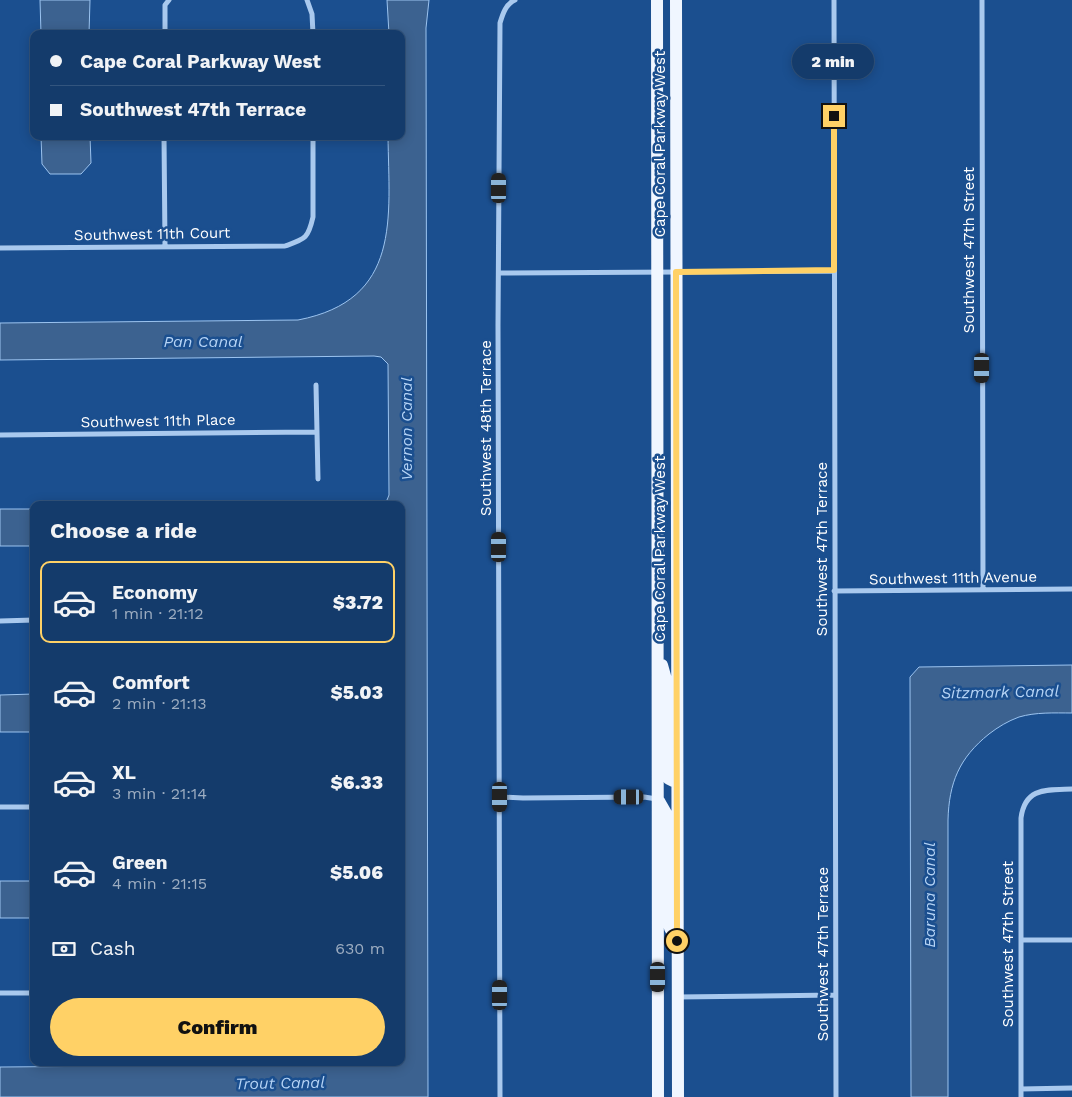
<!DOCTYPE html>
<html lang="en">
<head>
<meta charset="utf-8">
<style>
  :root { --surface:#143b6b; --page:#214673; --text:#f1f3f6; --muted:#9dadc1; --line:#33557e; --accent:#ffd166 }
  body { margin:0; font-family:"Work Sans",sans-serif; background:var(--page); color:var(--text); height:100vh; display:flex; flex-direction:column; font-size:19px; white-space:nowrap }
  * { box-sizing:border-box; margin:0 }
  p { font-size:16px; color:var(--muted) }
  .icon { flex:none; width:28px; height:28px; fill:none; stroke:currentColor; stroke-width:2; stroke-linecap:round; stroke-linejoin:round }
  .map { position:relative; flex:1; overflow:hidden }
  .sheet { position:absolute; left:30px; top:501px; width:375px; height:565px; display:flex; flex-direction:column; background:var(--surface); border-radius:10px; box-shadow:0 2px 12px #0003,0 0 0 1px var(--line) }
  .sheet>* { flex:none }
  .top-card { position:absolute; left:30px; top:30px; width:375px; height:110px; border-radius:10px; box-shadow:0 2px 12px #0003,0 0 0 1px var(--line); display:grid; align-content:center; height:110px; padding:0 20px; background:var(--surface) }
  .end { position:absolute; width:22px; height:22px; margin:-11px; border:6px solid #ffd166; background:#111; box-shadow:0 0 0 2px #111 }
  .from { border-radius:50% }
  .bubble { position:absolute; height:35px; border-radius:18px; background:var(--surface); box-shadow:0 2px 12px #0003,0 0 0 1px var(--line); font-size:16px; font-weight:800; line-height:35px; text-align:center }
  .car { position:absolute; width:15px; height:30px; margin:-15px -8px; border-radius:6px; box-shadow:0 0 4px 1px #0007; background:linear-gradient(#222 24%,#8ab4d8 0 40%,#222 0 76%,#8ab4d8 0 86%,#222 0) }
  .top-card b { display:flex; align-items:center; gap:18px; height:48px; font-size:19px }
  .top-card b+b { border-top:1px solid var(--line) }
  .top-card i { width:12px; height:12px; background:var(--text) }
  ul { padding:0; list-style:none }
  li { display:flex; align-items:center; gap:15px; height:82px; margin:0 10px 8px; padding:0 10px; border:2px solid transparent; border-radius:10px }
  li div { flex:1 }
  li b { display:block; font-size:19px }
  li em { font-style:normal; font-weight:800 }
  li.selected { border-color:var(--accent) }
  li>.icon { width:45px; height:45px; stroke-width:1.5 }
  h2 { padding:0 20px; font-size:22px; line-height:60px }
  .pay { display:flex; align-items:center; gap:12px; height:55px; padding:0 20px; font-size:19px }
  .pay p { margin-inline-start:auto }
  .cta { display:flex; gap:10px; margin-top:auto; padding:10px 20px }
  .cta a { flex:1; height:58px; border-radius:30px; background:var(--accent); color:#111; font-size:20px; font-weight:800; line-height:58px; text-align:center }
  .map>svg:first-child { display:block }
  .water { fill:#3c6290; stroke:#9cc4f0 }
  .lines { fill:none; stroke-linecap:round; stroke-linejoin:round }
  .street { stroke:#a9c9ee; stroke-width:5 }
  .primary { stroke:#f0f6ff; stroke-width:12 }
  .route { stroke:#ffd166; stroke-width:6 }
  .labels { text-anchor:middle; dominant-baseline:central; stroke-width:5; stroke-linejoin:round; paint-order:stroke }
  .street-label { font-size:15px; fill:#fff; stroke:#1b4f8f }
  .water-label { font-size:16px; font-style:italic; fill:#b5d3f5; stroke:#1b4f8f }
</style>
</head>
<body>
<div class="map">
<svg width="1072" height="1097" viewBox="0 0 1072 1097">
  <rect width="100%" height="100%" fill="#1b4f8f"/>
  <!-- water -->
  <path class="water" d="M 40,0 L 90,0 L 89,34 L 41,34 Z
    M 387,0 L 429,0 L 426,28 L 428,1097 L 0,1097 L 0,1067 L 390,1064 L 390,1063 L 401,1062 L 401,505 L 381,505 L 387,500 L 389,495 L 388,364 L 381,357 L 374,356 L 0,360 L 0,323 L 298,320 C 402,300 389,218 388,136 L 401,136 L 401,34 L 389,34 Z
    M 41,136 L 90,136 L 91,163 L 81,174 L 50,174 L 42,164 Z
    M 0,509 L 34,509 L 34,546 L 0,546 Z
    M 1072,665 L 1072,713 C 1054,713 1036,712 1019,717 C 1008,721 998,727 989,734 C 959,758 949,783 948,820 L 948,1097 L 911,1097 L 910,677 L 919,667 Z
    M 34,694 L 34,732 L 0,732 L 0,695 Z
    M 0,881 L 34,881 L 34,918 L 0,918 Z"/>
  <g class="lines">
    <!-- street -->
    <path class="street" d="M 307,0 L 312,14 L 313,34
      M 834,0 L 836,1097
      M 982,0 L 983,590
      M 165,34 L 165,5 L 169,0
      M 164,136 L 165,246
      M 0,248 L 285,246 C 305,239 308,239 313,217 L 313,136
      M 500,273 L 834,271
      M 316,385 L 318,479
      M 0,435 L 317,432
      M 834,591 L 1072,589
      M 0,621 L 34,620
      M 500,797 L 523,798 L 644,797 L 657,799
      M 0,807 L 34,807
      M 1021,940 L 1072,940
      M 0,993 L 34,993
      M 678,997 L 835,995
      M 1021,1089 L 1072,1088
      M 500,1097 L 498,326 L 500,23 C 503,13 506,4 515,0
      M 1021,1097 L 1021,818 C 1025,787 1047,790 1072,789"/>
    <!-- primary -->
    <path class="primary" d="M 657,0 L 658,1097
      M 676,0 L 678,1097
      M 662,665 L 667,683 L 668,774 L 669,779 L 677,783
      M 659,801 L 667,815 L 668,821 L 668,919 L 670,928 L 675,937"/>
  </g>
  <g class="lines">
    <!-- route -->
    <path class="route" d="M 677,941 L 676,272 L 834,270 L 834,116"/>
  </g>
  <g class="labels">
    <!-- street labels -->
    <g class="street-label">
      <text transform="translate(660 144) rotate(-90)">Cape Coral Parkway West</text>
      <text transform="translate(152 234) rotate(-1)">Southwest 11th Court</text>
      <text transform="translate(969 250) rotate(-90)">Southwest 47th Street</text>
      <text transform="translate(158 421) rotate(-1)">Southwest 11th Place</text>
      <text transform="translate(486 428) rotate(-90)">Southwest 48th Terrace</text>
      <text transform="translate(660 549) rotate(-90)">Cape Coral Parkway West</text>
      <text transform="translate(822 549) rotate(-90)">Southwest 47th Terrace</text>
      <text transform="translate(953 578) rotate(-1)">Southwest 11th Avenue</text>
      <text transform="translate(1008 944) rotate(-90)">Southwest 47th Street</text>
      <text transform="translate(823 954) rotate(-90)">Southwest 47th Terrace</text>
    </g>
    <!-- water labels -->
    <g class="water-label">
      <text x="203" y="341">Pan Canal</text>
      <text transform="translate(406 429) rotate(-90)">Vernon Canal</text>
      <text transform="translate(1000 692) rotate(-1)">Sitzmark Canal</text>
      <text transform="translate(929 895) rotate(-90)">Baruna Canal</text>
      <text transform="translate(280 1083) rotate(-1)">Trout Canal</text>
    </g>
  </g>
</svg>
<i class="end from" style="left:677px;top:941px"></i>
<i class="end" style="left:834px;top:116px"></i>
<div class="bubble" style="left:792px;top:44px;width:82px">2 min</div>
<i class="car" style="left:499px;top:188px;rotate:0deg"></i>
<i class="car" style="left:982px;top:368px;rotate:180deg"></i>
<i class="car" style="left:499px;top:547px;rotate:0deg"></i>
<i class="car" style="left:500px;top:797px;rotate:180deg"></i>
<i class="car" style="left:629px;top:797px;rotate:270deg"></i>
<i class="car" style="left:658px;top:977px;rotate:180deg"></i>
<i class="car" style="left:500px;top:995px;rotate:0deg"></i>
<div class="top-card">
<b><i class="from"></i>Cape Coral Parkway West</b>
<b><i></i>Southwest 47th Terrace</b>
</div>
<section class="sheet">
<h2>Choose a ride</h2>
<ul>
<li class="selected"><svg class="icon" aria-label="car" viewBox="0 0 24 24"><path d="M5 17H2v-5l4-1 3-4h7l3 4 3 1v5h-3M9 17h6M6 11h13"/><circle cx="7" cy="17" r="2"/><circle cx="17" cy="17" r="2"/></svg><div><b>Economy</b><p>1 min · 21:12</p></div><em>$3.72</em></li>
<li><svg class="icon" aria-label="car" viewBox="0 0 24 24"><path d="M5 17H2v-5l4-1 3-4h7l3 4 3 1v5h-3M9 17h6M6 11h13"/><circle cx="7" cy="17" r="2"/><circle cx="17" cy="17" r="2"/></svg><div><b>Comfort</b><p>2 min · 21:13</p></div><em>$5.03</em></li>
<li><svg class="icon" aria-label="car" viewBox="0 0 24 24"><path d="M5 17H2v-5l4-1 3-4h7l3 4 3 1v5h-3M9 17h6M6 11h13"/><circle cx="7" cy="17" r="2"/><circle cx="17" cy="17" r="2"/></svg><div><b>XL</b><p>3 min · 21:14</p></div><em>$6.33</em></li>
<li><svg class="icon" aria-label="car" viewBox="0 0 24 24"><path d="M5 17H2v-5l4-1 3-4h7l3 4 3 1v5h-3M9 17h6M6 11h13"/><circle cx="7" cy="17" r="2"/><circle cx="17" cy="17" r="2"/></svg><div><b>Green</b><p>4 min · 21:15</p></div><em>$5.06</em></li>
</ul>
<div class="pay"><svg class="icon" aria-label="cash" viewBox="0 0 24 24"><path d="M3 7h18v10H3z"/><circle cx="12" cy="12" r="2"/></svg>Cash<p>630 m</p></div>
<div class="cta"><a>Confirm</a></div>
</section>
</div>
</body>
</html>
